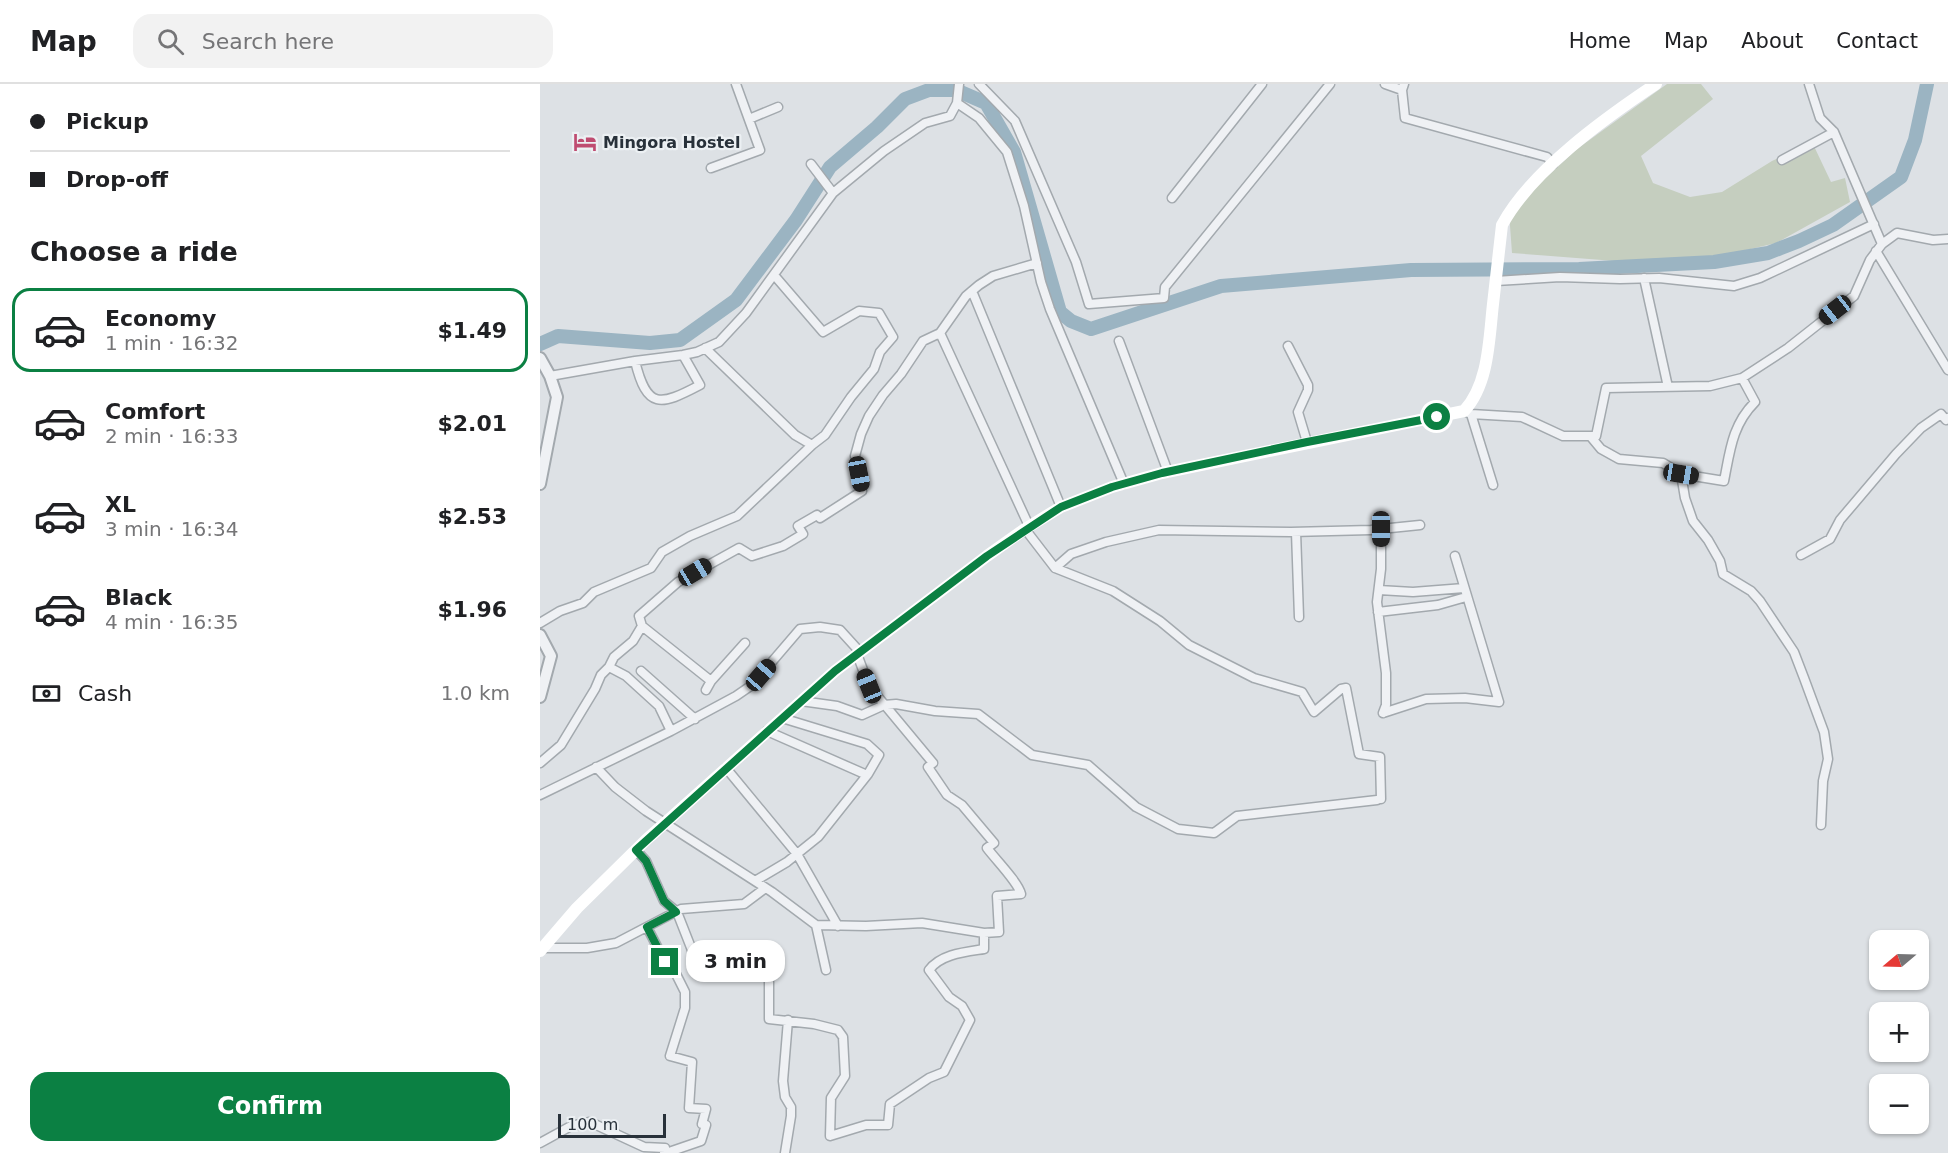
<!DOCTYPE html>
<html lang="en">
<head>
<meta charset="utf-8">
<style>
  :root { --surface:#fff; --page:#f2f2f2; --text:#202124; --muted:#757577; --line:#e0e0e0; --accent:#0b8043 }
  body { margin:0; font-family:"DejaVu Sans",sans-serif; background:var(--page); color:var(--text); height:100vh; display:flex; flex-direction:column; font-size:22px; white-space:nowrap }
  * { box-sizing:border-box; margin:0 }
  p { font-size:20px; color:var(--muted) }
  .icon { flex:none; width:33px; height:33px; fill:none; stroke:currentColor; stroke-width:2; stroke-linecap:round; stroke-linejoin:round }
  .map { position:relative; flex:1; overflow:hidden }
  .sheet { display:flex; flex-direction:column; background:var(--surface); width:540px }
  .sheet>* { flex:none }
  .guide { display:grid; align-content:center; height:132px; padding:0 30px; background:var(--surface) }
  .needle { width:39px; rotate:251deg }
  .buttons { position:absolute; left:1329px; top:846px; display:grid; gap:12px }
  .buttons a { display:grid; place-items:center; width:60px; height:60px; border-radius:12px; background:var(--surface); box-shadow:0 2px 4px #0004; font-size:30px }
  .scale { position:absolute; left:18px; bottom:15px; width:108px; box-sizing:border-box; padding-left:6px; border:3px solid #28313a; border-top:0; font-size:16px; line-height:21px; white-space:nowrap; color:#28313a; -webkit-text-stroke:4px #ecf0f3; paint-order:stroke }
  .end { position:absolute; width:27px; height:27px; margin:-14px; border:8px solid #0b8043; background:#fff; box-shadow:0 0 0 3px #fff }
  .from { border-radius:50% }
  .bubble { position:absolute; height:42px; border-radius:18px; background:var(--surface); box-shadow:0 2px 4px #0004; font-size:20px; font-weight:700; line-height:42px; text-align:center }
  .car { position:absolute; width:18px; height:36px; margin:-18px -9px; border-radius:8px; box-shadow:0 0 4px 2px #0007; background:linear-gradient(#222 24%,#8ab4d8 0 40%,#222 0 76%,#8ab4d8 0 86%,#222 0) }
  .guide b { display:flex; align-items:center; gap:21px; height:57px; font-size:22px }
  .guide b+b { border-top:2px solid var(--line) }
  .guide i { width:15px; height:15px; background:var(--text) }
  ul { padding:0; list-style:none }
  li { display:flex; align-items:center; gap:18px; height:84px; margin:0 12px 9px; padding:0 18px; border:3px solid transparent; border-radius:18px }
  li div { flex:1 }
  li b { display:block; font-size:22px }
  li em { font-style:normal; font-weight:700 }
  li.on { border-color:var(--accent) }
  li>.icon { width:54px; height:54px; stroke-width:1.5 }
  h2 { padding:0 30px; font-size:27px; line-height:72px }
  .pay { display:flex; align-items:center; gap:15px; height:66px; padding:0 30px; font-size:22px }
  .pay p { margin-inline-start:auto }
  .primary-button { display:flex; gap:12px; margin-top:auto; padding:12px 30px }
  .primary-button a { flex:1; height:69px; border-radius:18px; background:var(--accent); color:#fff; font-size:24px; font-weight:700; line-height:69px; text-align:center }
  header { display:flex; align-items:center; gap:36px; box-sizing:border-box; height:84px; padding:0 30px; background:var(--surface); border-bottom:2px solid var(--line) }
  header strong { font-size:28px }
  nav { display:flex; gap:33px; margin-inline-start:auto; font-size:21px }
  .search { width:420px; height:54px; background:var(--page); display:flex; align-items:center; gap:15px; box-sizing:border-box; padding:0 21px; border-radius:18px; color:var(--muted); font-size:22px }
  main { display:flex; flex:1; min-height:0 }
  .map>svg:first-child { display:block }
  .green { fill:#c5cebf }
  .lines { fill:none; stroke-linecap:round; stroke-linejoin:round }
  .river { stroke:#9bb4c2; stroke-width:14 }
  .minor-casing { stroke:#a3a9ae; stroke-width:11 }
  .tertiary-casing { stroke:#a3a9ae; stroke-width:14 }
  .minor { stroke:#eff1f4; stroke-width:8 }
  .tertiary { stroke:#eff1f4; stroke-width:10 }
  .secondary { stroke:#fff; stroke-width:12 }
  .route { stroke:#0b8043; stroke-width:8 }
  .labels { text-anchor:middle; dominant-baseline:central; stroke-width:4.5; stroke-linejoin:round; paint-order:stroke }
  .poi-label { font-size:16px; font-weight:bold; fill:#28313a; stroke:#ecf0f3; text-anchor:start }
</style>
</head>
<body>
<header>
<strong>Map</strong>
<div class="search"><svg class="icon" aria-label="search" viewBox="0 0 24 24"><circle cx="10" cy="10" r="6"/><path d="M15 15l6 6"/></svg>Search here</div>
<nav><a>Home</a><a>Map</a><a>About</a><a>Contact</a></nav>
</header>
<main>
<section class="sheet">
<div class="guide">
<b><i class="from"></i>Pickup</b>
<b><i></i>Drop-off</b>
</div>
<h2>Choose a ride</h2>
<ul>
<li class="on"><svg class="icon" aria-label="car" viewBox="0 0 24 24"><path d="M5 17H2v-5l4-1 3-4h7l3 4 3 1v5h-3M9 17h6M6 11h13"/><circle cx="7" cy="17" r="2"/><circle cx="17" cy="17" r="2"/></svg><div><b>Economy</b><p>1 min · 16:32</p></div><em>$1.49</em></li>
<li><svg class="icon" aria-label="car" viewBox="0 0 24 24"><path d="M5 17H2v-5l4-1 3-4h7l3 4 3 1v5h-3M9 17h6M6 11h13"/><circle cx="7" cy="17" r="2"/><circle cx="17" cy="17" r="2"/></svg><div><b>Comfort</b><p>2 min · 16:33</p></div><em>$2.01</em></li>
<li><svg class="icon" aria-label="car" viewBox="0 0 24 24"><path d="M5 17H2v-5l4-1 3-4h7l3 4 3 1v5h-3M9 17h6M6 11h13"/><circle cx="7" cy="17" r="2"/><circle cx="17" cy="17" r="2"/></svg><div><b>XL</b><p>3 min · 16:34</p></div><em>$2.53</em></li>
<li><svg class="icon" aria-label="car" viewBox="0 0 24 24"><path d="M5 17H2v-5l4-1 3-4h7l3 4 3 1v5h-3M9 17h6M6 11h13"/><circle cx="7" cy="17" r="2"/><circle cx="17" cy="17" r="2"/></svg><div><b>Black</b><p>4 min · 16:35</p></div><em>$1.96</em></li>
</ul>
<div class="pay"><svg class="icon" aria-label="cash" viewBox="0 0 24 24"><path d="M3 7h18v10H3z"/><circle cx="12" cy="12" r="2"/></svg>Cash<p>1.0 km</p></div>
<div class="primary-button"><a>Confirm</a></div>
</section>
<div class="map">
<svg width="1408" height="1069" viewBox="0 0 1408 1069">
  <rect width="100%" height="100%" fill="#dde1e5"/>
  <!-- green -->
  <path class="green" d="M 1127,0 L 1161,0 L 1173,15 L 1101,72 L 1113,99 L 1150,113 L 1182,108 L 1232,77 L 1272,58 L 1291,98 L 1305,94 L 1310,118 L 1236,159 L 1139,182 L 972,169 L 969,128 L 1037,65 Z"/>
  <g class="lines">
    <!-- river -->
    <path class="river" d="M 0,260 L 18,252 L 110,259 L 140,256 L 196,216 L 256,136 L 290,83 L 337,43 L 365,15 L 389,6 L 416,6 L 446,19 L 474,68 L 520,228 L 531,237 L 551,245 L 681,202 L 871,186 L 1039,185 L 1174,178 L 1228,169 L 1259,157 L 1293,141 L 1361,93 L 1375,56 L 1387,0"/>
    <!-- minor casing -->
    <g class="minor-casing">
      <path id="minor" d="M 439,0 L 475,37 L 536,178 L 549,220 L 624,214 L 625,203 L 790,0
        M 845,0 L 862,6
        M 864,0 L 862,6 L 865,34 L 1007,73 L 1013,80
        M 1269,0 L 1280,34 L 1294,48 L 1342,160
        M 417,19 L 419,0
        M 209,35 L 238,23
        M 1242,76 L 1294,48
        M 271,80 L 293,109
        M 171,84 L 220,66 L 196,0
        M 632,114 L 722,0
        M 1336,167 L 1408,286
        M 1104,194 L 1128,303
        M 956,197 L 1020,193 L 1080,195 L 1119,194 L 1194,202 L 1220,194 L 1334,140
        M 432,207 L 521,423
        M 400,249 L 489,442
        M 579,257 L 628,388
        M 748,262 L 768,301 L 768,306 L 758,328 L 767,358
        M 165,264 L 255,351 L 272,361
        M 95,277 C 107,326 120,322 160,301 L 143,271
        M 10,292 L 95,277 L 143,271 L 157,268 L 179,258 L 206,229 L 293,109 L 344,67 L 385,39 L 410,32 L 417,19 L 439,34 L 467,68 L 484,122 L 501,198 L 510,225 L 584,400
        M 924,327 L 931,330 L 982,333 L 1023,352 L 1056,352 L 1066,304 L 1170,302 L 1202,294 L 1248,264 L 1314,212 L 1330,176 L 1342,160 L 1357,149 L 1393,156 L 1408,155
        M 931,330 L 953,401
        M 1051,353 L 1061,365 L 1079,375 L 1123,379 L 1141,390 L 1184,397 C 1190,367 1192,341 1215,318 L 1202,294
        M 1141,390 L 1145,414 L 1153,437 L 1168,456 L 1180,477 L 1183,490 L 1211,507 L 1220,517 L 1254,568 L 1264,594 L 1284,648 L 1288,675 L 1283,697 L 1281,741
        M 485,445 L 515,484 L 573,507 L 620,537 L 649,561 L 714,594 L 762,608 L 774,628 L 801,605 L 806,604 L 819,670 L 840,673 L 841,715
        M 841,445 L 841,485 L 837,518 L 846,589 L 846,621 L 843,629
        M 756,448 L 759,533
        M 1261,471 L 1290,455 L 1300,436 L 1356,370 L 1381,344 L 1401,330 L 1406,336 L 1408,334
        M 515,484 L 531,470 L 566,458 L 619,446 L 751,448 L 831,446 L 880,441
        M 839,506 L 873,508 L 924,504
        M 838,528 L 898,521 L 926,513
        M 0,539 L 20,527 L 43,519 L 54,508 L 111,484 L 122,468 L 150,452 L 197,432 L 272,361 L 285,351 L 311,313 L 334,285 L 340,268 L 353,253 L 339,229 L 319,227 L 283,248 L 234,191
        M 102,542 L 171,597
        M 69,583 L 86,592 L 119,622 L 131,647
        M 101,587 L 155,635
        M 166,606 L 171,597 L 205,559
        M 261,617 L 297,622 L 322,631 L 344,621 L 356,620 L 395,627 L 438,630 L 492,671 L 548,681 L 596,723 L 638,745 L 674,749 L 697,732 L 837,716
        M 843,629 L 886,615 L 925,614 L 959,618 L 915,472
        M 227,647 L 327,691
        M 0,679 L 21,661 L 55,605 L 61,591 L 69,583 L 74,573 L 93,557 L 102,542 L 99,532 L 138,498 L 199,464 L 212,472 L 243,462 L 263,450 L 258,442 L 277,431 L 280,434 L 322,407 L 315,372 L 321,350 L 329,332 L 343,311 L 361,290 L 383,257 L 400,249 L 426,212 L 439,201 L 453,192 L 497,179
        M 56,683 L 75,703 L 106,727 L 232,808 L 276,841 L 326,842 L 382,839 L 444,849 L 459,848 L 457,812 L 481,810 C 478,798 456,776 447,764 L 454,759 L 422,721 L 407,711 L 388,683 L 393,679 L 329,602 L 317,570
        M 186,684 L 257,770 L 298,842
        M 0,711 L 131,647 L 196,612 L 212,601 L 260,545 L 280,543 L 300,546 L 320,568
        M 96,766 L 106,777 L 124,817 L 137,828 L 159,884 L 184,873 L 225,866 L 229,898 L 229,935 L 274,940 L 298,946 L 303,953 L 305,992 L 291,1014 L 290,1052 L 326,1041 L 348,1041 L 350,1020 L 389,994 L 404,988 L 430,936 L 422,922 L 409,913 L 389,886 C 401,870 425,868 444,865 L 444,849
        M 215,797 L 247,778 L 278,753 L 328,690 L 339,671 L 327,660 L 242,634
        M 276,841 L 286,886
        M 107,843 L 125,878 L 129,876 L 145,908 L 145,924 L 130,972 L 152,978 L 149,1024 L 166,1025 L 162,1040 L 166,1041 L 161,1057 L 126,1069
        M 0,864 L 47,864 L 76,859 L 141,825 L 204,820 L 224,805
        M 0,1059 L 31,1042 L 50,1038 L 104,1063 L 125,1064 L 124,1069
        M 245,1069 L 251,1032 L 251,1023 L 245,1013 L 243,997 L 248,936"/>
    </g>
    <!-- tertiary casing -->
    <g class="tertiary-casing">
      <path id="tertiary" d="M 0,274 L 10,292 L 17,313 L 0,400
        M 0,551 L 11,572 L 0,613"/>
    </g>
    <!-- minor -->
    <use href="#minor" class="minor"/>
    <!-- tertiary -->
    <use href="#tertiary" class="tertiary"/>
    <!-- secondary -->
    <path class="secondary" d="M 0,867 L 37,824 L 106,756 L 295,587 L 447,472 L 485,445 L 521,423 L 572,403 L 622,389 L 924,327 C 949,300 949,255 953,220 C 956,194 959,167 962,141 C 991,87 1065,34 1116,0"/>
  </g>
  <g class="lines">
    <!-- route -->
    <path class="route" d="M 125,878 L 107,843 L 136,828 L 124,817 L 106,777 L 96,766 L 295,587 L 447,472 L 521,423 L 572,403 L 622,389 L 767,358 L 897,333"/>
  </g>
  <!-- icons -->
  <defs>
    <g id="hotel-bare" transform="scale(1.8)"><path d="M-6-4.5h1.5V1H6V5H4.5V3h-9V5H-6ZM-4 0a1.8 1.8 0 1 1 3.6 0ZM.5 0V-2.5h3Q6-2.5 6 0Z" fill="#bf4c71" stroke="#ecf0f3" stroke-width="2.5" paint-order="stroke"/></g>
  </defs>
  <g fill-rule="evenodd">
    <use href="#hotel-bare" x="45" y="58"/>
  </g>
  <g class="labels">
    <!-- poi labels -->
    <g class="poi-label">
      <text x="63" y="58">Mingora Hostel</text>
    </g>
  </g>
</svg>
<div class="buttons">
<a><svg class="needle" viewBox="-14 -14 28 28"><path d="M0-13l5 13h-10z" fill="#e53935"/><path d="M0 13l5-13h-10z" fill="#757577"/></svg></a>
<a>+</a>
<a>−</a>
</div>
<div class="scale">100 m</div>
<i class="end from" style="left:897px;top:333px"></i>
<i class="end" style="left:125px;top:878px"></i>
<div class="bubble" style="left:146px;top:856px;width:99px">3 min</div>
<i class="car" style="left:1295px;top:226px;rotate:232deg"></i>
<i class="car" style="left:319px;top:390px;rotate:169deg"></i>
<i class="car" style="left:1141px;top:390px;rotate:99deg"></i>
<i class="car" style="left:841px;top:445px;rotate:180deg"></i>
<i class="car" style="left:155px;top:488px;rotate:59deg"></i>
<i class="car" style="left:221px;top:591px;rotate:41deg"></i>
<i class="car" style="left:329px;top:602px;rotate:338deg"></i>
</div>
</main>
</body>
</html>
